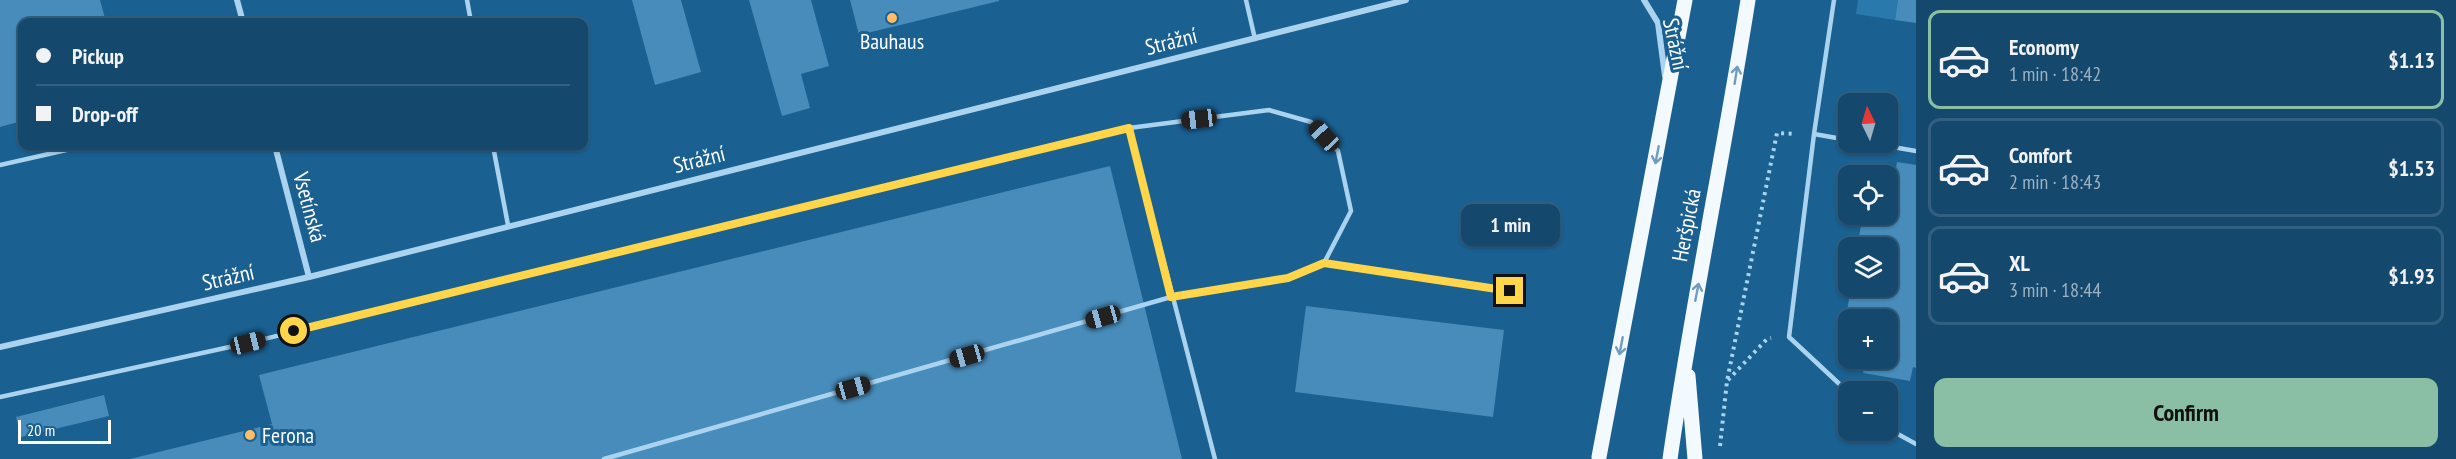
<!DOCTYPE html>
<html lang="en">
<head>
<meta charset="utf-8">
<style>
  :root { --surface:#14486d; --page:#215275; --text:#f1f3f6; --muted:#9db2c2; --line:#336080; --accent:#8abfa5 }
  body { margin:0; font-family:"PT Sans Narrow",sans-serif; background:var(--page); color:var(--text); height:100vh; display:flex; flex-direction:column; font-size:22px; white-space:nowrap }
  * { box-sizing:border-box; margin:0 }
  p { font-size:20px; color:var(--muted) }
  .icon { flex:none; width:33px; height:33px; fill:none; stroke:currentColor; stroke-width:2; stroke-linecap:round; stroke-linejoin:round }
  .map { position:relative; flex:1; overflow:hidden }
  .details { display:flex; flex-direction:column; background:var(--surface); width:540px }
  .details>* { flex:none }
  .hud { position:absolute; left:18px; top:18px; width:570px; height:132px; border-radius:12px; box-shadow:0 2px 4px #0004,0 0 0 2px var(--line); display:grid; align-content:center; height:132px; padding:0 18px; background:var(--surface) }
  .needle { width:39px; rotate:355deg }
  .controls { position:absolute; left:1838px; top:93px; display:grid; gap:12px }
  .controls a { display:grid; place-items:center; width:60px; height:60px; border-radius:12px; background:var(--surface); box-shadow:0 2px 4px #0004,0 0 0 2px var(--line); font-size:30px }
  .scale { position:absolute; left:18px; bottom:15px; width:93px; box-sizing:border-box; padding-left:6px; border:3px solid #fff; border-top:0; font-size:16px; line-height:21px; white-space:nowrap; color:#fff; -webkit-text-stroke:4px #1a6091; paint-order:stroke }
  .end { position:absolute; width:27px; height:27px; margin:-14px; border:8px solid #ffd54a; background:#111; box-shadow:0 0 0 3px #111 }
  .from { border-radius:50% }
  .bubble { position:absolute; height:42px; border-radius:12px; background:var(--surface); box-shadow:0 2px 4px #0004,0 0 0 2px var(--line); font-size:20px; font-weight:600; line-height:42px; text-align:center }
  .car { position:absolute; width:18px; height:36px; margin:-18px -9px; border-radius:8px; box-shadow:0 0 4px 2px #0007; background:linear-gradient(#222 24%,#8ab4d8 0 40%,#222 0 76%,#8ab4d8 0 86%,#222 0) }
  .hud b { display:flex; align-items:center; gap:21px; height:57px; font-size:22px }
  .hud b+b { border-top:2px solid var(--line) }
  .hud i { width:15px; height:15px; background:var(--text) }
  ul { padding:10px 0 0; list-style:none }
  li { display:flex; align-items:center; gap:18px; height:99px; margin:0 12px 9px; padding:0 6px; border:3px solid var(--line); border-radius:12px }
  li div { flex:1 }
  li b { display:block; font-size:22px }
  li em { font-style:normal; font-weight:600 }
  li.active { border-color:var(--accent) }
  li>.icon { width:54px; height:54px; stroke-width:1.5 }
  .action { display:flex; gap:12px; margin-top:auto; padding:12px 18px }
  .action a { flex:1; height:69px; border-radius:12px; background:var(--accent); color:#111; font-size:24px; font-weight:600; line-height:69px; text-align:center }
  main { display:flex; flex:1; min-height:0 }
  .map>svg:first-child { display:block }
  .green { fill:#2a79ad }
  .building { fill:#478cba }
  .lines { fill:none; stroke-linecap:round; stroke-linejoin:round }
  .path { stroke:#aad3ef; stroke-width:4; stroke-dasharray:3 4.5; stroke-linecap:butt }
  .service { stroke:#aad3ef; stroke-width:4.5 }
  .minor { stroke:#aad3ef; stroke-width:6 }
  .primary { stroke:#f2f9ff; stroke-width:15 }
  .oneway { stroke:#709dbd }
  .route { stroke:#ffd54a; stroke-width:8 }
  .poi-dot { fill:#ffbd68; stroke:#1a6091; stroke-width:2 }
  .labels { text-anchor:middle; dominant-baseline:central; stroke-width:6; stroke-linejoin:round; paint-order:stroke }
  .poi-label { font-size:22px; fill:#fff; stroke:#1a6091 }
  .street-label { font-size:22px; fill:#fff; stroke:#1a6091 }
</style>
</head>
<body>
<main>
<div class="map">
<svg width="1916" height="459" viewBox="0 0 1916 459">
  <rect width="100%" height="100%" fill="#1a6091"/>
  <!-- green -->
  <path class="green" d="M 1858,0 L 1898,0 L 1895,20 L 1856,14 Z"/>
  <!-- building -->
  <path class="building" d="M 0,0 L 100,0 L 106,22 L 22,22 L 22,121 L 0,127 Z
    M 632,0 L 681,0 L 701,72 L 655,85 Z
    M 749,0 L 811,0 L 829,66 L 801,74 L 810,108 L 782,116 Z
    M 850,0 L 999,0 L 999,1 L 859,35 Z
    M 1898,0 L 1916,0 L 1916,23 L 1895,20 Z
    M 1897,162 L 1916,165 L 1916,368 L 1913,367 L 1910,381 L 1863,373 L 1866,361 L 1855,360 L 1887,358 L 1887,320 L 1848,320 L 1848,358 L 1840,357 L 1851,286 L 1887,286 L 1887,248 L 1857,248 L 1863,214 L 1887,214 L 1887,176 L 1869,176 L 1870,170 L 1895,174 Z
    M 1110,166 L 1182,459 L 130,459 L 272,424 L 259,375 Z
    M 1306,306 L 1504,330 L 1493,417 L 1295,392 Z
    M 104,395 L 109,416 L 21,437 L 16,417 Z"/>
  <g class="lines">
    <!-- path -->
    <path class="path" d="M 1728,380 L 1767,339 L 1771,338
      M 1720,446 L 1727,381 L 1777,133 L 1796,134"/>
    <!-- service -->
    <path class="service" d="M 467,0 L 471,22
      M 1246,0 L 1255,39
      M 1834,0 L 1814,134 L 1848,140
      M 1129,128 L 1215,459
      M 1814,134 L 1789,337 L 1848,392
      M 1864,142 L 1916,151
      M 493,146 L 508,225
      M 0,165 L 84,146
      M 1324,263 L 1510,291
      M 0,397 L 248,343 L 1129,128 L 1269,110 L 1311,122 L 1338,151 L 1351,211 L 1324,263 L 1288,278 L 1171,297 L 604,459
      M 1887,428 L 1916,444"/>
    <!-- minor -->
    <path class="minor" d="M 237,0 L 243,22
      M 1644,0 L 1658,23 L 1665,76
      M 275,146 L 309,277
      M 0,347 L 309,277 L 1406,0"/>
    <!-- primary -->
    <path class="primary" d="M 1688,376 L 1695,459
      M 1599,457 L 1685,0
      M 1670,459 C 1692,305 1724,153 1748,0"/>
  </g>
  <!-- one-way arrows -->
  <defs><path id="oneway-shaft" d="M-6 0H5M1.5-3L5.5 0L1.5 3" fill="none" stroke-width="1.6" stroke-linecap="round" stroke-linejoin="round" transform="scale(1.5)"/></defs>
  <g class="oneway">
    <use href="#oneway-shaft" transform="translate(1736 75) rotate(-81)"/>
    <use href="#oneway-shaft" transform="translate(1657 155) rotate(101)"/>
    <use href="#oneway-shaft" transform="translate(1697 292) rotate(-79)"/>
    <use href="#oneway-shaft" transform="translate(1621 346) rotate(101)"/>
  </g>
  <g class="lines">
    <!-- route -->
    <path class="route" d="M 294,331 L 1129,128 L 1171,297 L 1288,278 L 1324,263 L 1510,291"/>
  </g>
  <!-- markers -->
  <g class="poi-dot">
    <circle cx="892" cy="18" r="6"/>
    <circle cx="250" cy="435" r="6"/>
  </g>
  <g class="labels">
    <!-- poi labels -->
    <g class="poi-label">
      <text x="892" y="41">Bauhaus</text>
      <text x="262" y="435" text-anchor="start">Ferona</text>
    </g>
    <!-- street labels -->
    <g class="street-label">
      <text transform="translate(1171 41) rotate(-14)">Strážní</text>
      <text transform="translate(1676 44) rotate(78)">Strážní</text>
      <text transform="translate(699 159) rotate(-14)">Strážní</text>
      <text transform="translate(310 207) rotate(75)">Vsetínská</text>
      <text transform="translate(1686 225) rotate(-79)">Heršpická</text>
      <text transform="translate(228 277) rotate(-13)">Strážní</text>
    </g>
  </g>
</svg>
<div class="controls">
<a><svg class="needle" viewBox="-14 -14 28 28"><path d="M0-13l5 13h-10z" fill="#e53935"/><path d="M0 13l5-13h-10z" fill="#9db2c2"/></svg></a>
<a><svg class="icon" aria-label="locate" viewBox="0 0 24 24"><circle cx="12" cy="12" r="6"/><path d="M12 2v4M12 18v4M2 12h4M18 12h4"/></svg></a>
<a><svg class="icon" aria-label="layers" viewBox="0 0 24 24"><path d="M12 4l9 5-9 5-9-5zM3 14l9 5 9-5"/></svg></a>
<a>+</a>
<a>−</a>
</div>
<div class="scale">20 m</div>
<i class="end from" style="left:294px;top:331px"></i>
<i class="end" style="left:1510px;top:291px"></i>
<div class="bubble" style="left:1461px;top:204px;width:99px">1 min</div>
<i class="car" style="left:1199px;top:119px;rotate:263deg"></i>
<i class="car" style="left:1324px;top:136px;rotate:317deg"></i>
<i class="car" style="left:1103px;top:317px;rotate:254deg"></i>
<i class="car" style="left:248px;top:343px;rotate:76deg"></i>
<i class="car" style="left:967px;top:356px;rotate:254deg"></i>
<i class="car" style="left:853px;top:388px;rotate:74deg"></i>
<div class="hud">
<b><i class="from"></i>Pickup</b>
<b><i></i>Drop-off</b>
</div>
</div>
<section class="details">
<ul>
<li class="active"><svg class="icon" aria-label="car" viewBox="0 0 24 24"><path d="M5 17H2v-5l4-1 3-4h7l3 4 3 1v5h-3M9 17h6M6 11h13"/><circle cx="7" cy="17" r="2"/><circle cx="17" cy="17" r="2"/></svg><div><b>Economy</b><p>1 min · 18:42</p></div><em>$1.13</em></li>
<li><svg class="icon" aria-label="car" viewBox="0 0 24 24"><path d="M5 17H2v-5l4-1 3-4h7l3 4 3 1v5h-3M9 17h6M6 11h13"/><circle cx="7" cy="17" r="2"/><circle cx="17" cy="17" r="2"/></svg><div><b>Comfort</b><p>2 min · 18:43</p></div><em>$1.53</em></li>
<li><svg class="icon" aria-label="car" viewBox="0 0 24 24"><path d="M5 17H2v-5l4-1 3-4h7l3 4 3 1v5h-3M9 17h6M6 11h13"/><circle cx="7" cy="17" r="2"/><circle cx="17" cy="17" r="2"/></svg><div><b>XL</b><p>3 min · 18:44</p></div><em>$1.93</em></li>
</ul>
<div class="action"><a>Confirm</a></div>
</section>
</main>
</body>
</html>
